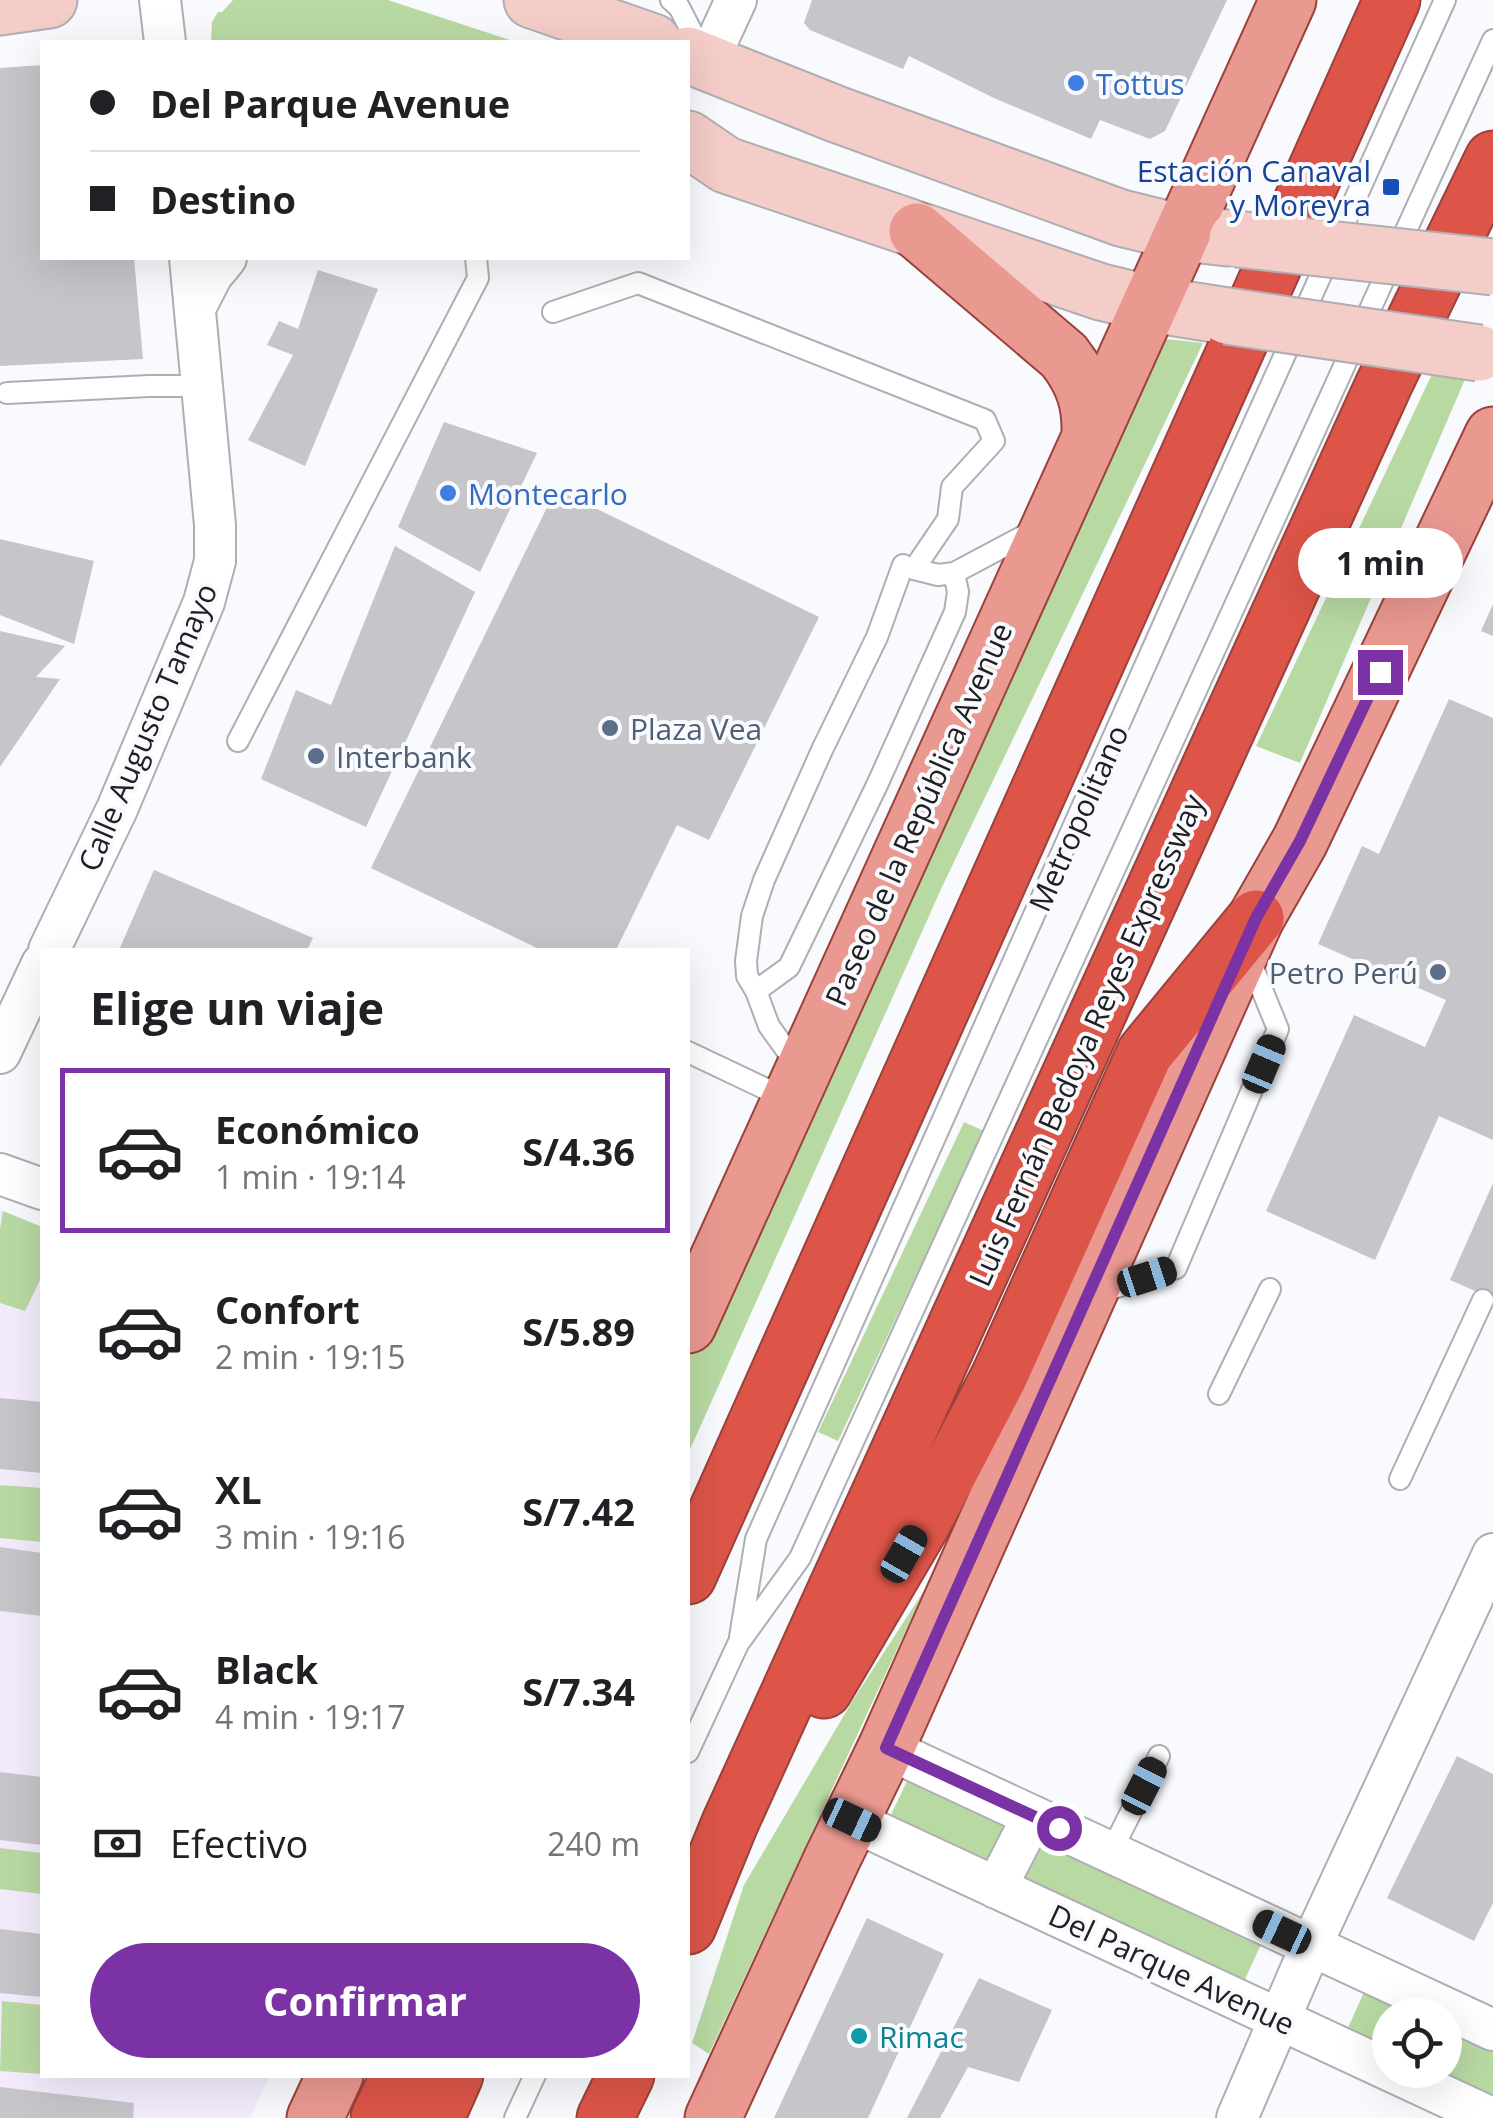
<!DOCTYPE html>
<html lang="es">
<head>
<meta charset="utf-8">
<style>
  :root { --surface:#fff; --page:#f6f6f6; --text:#202124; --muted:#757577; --line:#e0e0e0; --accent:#7a32a5 }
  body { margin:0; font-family:"Open Sans",sans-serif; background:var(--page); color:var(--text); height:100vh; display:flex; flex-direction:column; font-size:38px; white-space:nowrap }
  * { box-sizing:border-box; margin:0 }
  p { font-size:32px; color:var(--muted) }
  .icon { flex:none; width:55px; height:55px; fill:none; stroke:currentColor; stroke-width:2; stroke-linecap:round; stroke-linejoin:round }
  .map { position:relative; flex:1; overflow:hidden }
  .details { position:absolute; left:40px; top:948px; width:650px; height:1130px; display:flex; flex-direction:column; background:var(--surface); border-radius:0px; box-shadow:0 10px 40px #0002 }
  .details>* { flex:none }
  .banner { position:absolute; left:40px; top:40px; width:650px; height:220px; border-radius:0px; box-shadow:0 10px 40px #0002; display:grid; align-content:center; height:220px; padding:0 50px; background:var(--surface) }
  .buttons { position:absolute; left:1372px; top:1998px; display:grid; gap:20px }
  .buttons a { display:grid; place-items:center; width:90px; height:90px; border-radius:50%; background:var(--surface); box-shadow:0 10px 40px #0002; font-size:50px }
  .end { position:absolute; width:45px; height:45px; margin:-22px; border:12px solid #7a32a5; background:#fff; box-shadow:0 0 0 5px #fff }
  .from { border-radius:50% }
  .bubble { position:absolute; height:70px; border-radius:35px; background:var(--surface); box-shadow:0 10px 40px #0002; font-size:32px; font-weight:700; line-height:70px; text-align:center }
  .car { position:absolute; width:30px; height:60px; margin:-30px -15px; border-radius:12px; box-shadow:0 0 8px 2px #0007; background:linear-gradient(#222 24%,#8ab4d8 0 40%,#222 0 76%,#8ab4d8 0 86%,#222 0) }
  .banner b { display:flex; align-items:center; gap:35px; height:95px; font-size:38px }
  .banner b+b { border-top:2px solid var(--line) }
  .banner i { width:25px; height:25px; background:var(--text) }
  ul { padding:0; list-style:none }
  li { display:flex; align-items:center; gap:30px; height:165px; margin:0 20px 15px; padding:0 30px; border:5px solid transparent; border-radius:0px }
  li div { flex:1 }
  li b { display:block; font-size:38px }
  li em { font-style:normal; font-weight:700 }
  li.current { border-color:var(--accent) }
  li>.icon { width:90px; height:90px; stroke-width:1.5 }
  h2 { padding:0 50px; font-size:45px; line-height:120px }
  .pay { display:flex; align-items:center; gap:25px; height:110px; padding:0 50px; font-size:38px }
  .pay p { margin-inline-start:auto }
  .action { display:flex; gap:20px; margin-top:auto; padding:20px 50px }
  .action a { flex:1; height:115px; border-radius:60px; background:var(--accent); color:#fff; font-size:40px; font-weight:700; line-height:115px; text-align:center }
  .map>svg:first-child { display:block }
  .education { fill:#f4ecfd }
  .green { fill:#b9d9a3 }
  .building { fill:#c5c5ca }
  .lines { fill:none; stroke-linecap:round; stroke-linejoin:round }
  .lane-casing { stroke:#aeaeb3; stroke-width:24 }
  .street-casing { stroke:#aeaeb3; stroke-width:44 }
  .secondary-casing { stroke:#aeaeb3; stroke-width:59 }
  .primary-casing { stroke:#9a423b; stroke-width:59 }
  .highway-casing { stroke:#9a423b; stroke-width:59 }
  .lane { stroke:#fff; stroke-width:20 }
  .street { stroke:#fff; stroke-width:40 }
  .secondary { stroke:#f4ccc8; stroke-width:55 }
  .primary { stroke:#ea9991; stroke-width:55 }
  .highway { stroke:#dc5548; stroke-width:55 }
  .secondary-bridge-casing { stroke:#aeaeb3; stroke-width:59; stroke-linecap:butt }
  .secondary-bridge { stroke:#f4ccc8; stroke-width:55 }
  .route { stroke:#7a32a5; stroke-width:12 }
  .shop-dot { fill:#3f7fe0; stroke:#f9fafe; stroke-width:4 }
  .transit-dot { fill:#1a4fb4; stroke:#f9fafe; stroke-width:4 }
  .service-dot { fill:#5c6f8a; stroke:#f9fafe; stroke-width:4 }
  .culture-dot { fill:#0f9aa8; stroke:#f9fafe; stroke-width:4 }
  .labels { text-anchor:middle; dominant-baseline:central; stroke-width:8; stroke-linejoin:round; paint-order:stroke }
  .shop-label { font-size:30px; fill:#366cbe; stroke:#f9fafe; text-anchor:start }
  .transit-label { font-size:30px; fill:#164399; stroke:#f9fafe; text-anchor:end }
  .street-label { font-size:30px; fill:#202022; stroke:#f9fafe }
  .service-label { font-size:30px; fill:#4e5e75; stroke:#f9fafe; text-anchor:start }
  .culture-label { font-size:30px; fill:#0d838f; stroke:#f9fafe; text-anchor:start }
</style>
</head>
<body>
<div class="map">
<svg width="1493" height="2118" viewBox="0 0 1493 2118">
  <rect width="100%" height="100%" fill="#f9fafe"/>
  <!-- education -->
  <path class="education" d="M 0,1210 L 42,1227 L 42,2075 L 270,2075 L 250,2118 L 0,2118 Z"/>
  <!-- green -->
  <path class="green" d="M 233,0 L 388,0 L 516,42 L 211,42 L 212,22 L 218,12 L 222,12 Z
    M 1158,338 L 1203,343 L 942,887 L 688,1454 L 688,1354 Z
    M 1433,372 L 1466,377 L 1300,763 L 1256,746 Z
    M 964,1122 L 984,1131 L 838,1441 L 818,1432 Z
    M 3,1211 L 42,1227 L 42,1276 L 25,1311 L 0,1303 L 0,1229 Z
    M 0,1485 L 42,1488 L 42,1542 L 0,1538 Z
    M 925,1589 L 709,2054 L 692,2043 L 744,1885 L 853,1700 Z
    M 909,1777 L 1263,1940 L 1242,1986 L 887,1823 Z
    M 0,1848 L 42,1853 L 42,1894 L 0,1889 Z
    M 1364,1992 L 1413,2015 L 1390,2015 L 1390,2049 L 1347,2030 Z
    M 2,2001 L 42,2005 L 42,2074 L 0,2071 Z
    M 1445,2029 L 1493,2051 L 1493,2096 L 1435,2070 L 1445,2070 Z"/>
  <!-- building -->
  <path class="building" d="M 812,0 L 1227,0 L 1165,131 L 1150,139 L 1100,120 L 1091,139 L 994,98 L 909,56 L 903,69 L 810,30 L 804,23 Z
    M 42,65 L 42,258 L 134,258 L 143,359 L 0,366 L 0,68 Z
    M 318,270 L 378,289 L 305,466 L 248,440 L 293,355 L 267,345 L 279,321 L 298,329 Z
    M 444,422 L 537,453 L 480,572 L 398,527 Z
    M 556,489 L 819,617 L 709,840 L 677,825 L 616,950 L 541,950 L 371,868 Z
    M 0,539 L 94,561 L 74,644 L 0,615 Z
    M 395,546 L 475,592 L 366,827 L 261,779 L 296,690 L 331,705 Z
    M 1493,604 L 1493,636 L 1481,631 Z
    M 0,631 L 65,646 L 36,677 L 60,679 L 0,767 Z
    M 1449,699 L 1493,718 L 1493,1140 L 1439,1116 L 1375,1260 L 1266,1211 L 1354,1015 L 1425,1047 L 1446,1000 L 1318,944 L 1362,846 L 1379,854 Z
    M 154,870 L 313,938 L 307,950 L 119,950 Z
    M 1493,1183 L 1493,1299 L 1450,1280 Z
    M 0,1398 L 42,1402 L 42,1473 L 0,1469 Z
    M 0,1547 L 42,1553 L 42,1616 L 0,1611 Z
    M 1457,1756 L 1493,1774 L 1493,1903 L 1474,1941 L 1387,1898 Z
    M 0,1772 L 42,1777 L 42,1845 L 0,1840 Z
    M 867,1918 L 944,1954 L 868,2118 L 774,2118 Z
    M 0,1929 L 42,1934 L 42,1997 L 0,1993 Z
    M 979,1978 L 1052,2010 L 1019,2082 L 968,2067 L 940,2118 L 907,2118 Z
    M 0,2087 L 134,2103 L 133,2118 L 0,2118 Z"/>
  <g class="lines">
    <!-- lane casing -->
    <g class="lane-casing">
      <path id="lane" d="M 671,0 L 679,7 L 702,52
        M 553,312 L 638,283 L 985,420 L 994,441 L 952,487 L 948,519 L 914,569 L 938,575 L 954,573 L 1035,530
        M 7,393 L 149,386 L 202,386
        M 238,741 L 478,278 L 476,258
        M 756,991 L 789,967 L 877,785 L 955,612 L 958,592 L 954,573
        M 688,1052 L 787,1099
        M 798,1066 L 769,1026 L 756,991 L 747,976 L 746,961 L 752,916 L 764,880 L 822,750 L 877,637 L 903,565
        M 1101,1292 L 1176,1268 L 1278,1029 L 1249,958
        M 1219,1394 L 1270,1289
        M 1400,1479 L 1483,1300
        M 740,1637 L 756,1539 L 1190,565 L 1445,0
        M 688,1752 L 738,1644 L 800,1558 L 1493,40
        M 1111,1852 L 1159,1756
        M 515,2118 L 535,2075"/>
    </g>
    <!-- street casing -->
    <g class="street-casing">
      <path id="street" d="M 160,0 L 165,42
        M 707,63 L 736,0
        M 195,308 L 212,275 L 226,258
        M 49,950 L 117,809 L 204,602 L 215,561 L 215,525 L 190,258
        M 0,1053 L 42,964
        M 0,1174 L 42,1189
        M 886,1748 L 1493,2030
        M 851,1820 L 1492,2118
        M 996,1888 L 1033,1816
        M 1237,2118 L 1311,1946 L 1493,1554"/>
    </g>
    <!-- secondary casing -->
    <g class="secondary-casing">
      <path id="secondary" d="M 532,0 L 653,42
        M 0,7 L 49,0
        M 688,55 L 836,114 L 1121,218 L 1182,233 L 1228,238
        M 688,139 L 726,165 L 1101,292 L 1151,304 L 1227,316"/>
    </g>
    <!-- primary casing -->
    <g class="primary-casing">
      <path id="primary" d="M 917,231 L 1064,356 C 1084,382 1091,403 1090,436
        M 688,1325 L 1288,0
        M 315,2118 L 335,2075
        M 713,2118 L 832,1859 L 886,1748 L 1256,918 L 1300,841 L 1493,435"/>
    </g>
    <!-- highway casing -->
    <g class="highway-casing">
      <path id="highway" d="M 688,1576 L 1392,0
        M 824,1690 L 923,1522 L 999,1377 L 1145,1053 L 1256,918
        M 688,1926 L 730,1823 L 1384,384 L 1493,159
        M 379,2118 L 399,2075
        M 436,2118 L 455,2075
        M 605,2118 L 626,2075"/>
    </g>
    <!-- lane -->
    <use href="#lane" class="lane"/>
    <!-- street -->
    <use href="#street" class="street"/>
    <!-- secondary -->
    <use href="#secondary" class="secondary"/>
    <!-- primary -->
    <use href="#primary" class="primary"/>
    <!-- highway -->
    <use href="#highway" class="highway"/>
    <!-- secondary-bridge casing -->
    <g class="secondary-bridge-casing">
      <path id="secondary-bridge" d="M 1237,239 L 1493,267
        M 1227,316 L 1479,353"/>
    </g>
    <!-- secondary-bridge -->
    <use href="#secondary-bridge" class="secondary-bridge"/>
  </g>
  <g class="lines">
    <!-- route -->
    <path class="route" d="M 1059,1828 L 886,1748 L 1256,918 L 1300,841 L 1380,672"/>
  </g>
  <!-- markers -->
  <g class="shop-dot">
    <circle cx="1076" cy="83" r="10"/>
    <circle cx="448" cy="493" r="10"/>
  </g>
  <rect class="transit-dot" x="1381" y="177" width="20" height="20" rx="5"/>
  <g class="service-dot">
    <circle cx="610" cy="728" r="10"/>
    <circle cx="316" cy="756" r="10"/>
    <circle cx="1438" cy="972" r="10"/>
  </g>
  <circle class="culture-dot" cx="859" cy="2036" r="10"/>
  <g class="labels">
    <!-- shop labels -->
    <g class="shop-label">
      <text x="1096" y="83">Tottus</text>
      <text x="468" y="493">Montecarlo</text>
    </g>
    <!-- transit labels -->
    <g class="transit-label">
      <text x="1371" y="170">Estación Canaval<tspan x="1371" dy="34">y Moreyra</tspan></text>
    </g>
    <!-- street labels -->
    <g class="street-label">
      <text transform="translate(147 727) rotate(-67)">Calle Augusto Tamayo</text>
      <text transform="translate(918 814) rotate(-66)">Paseo de la República Avenue</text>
      <text transform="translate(1078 818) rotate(-66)">Metropolitano</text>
      <text transform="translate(1086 1040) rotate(-66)">Luis Fernán Bedoya Reyes Expressway</text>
      <text transform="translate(1172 1969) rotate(25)">Del Parque Avenue</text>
    </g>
    <!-- service labels -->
    <g class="service-label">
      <text x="630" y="728">Plaza Vea</text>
      <text x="336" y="756">Interbank</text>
      <text x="1418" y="972" text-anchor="end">Petro Perú</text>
    </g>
    <!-- culture labels -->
    <g class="culture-label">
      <text x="879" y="2036">Rimac</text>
    </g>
  </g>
</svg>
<div class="buttons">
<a><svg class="icon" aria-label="locate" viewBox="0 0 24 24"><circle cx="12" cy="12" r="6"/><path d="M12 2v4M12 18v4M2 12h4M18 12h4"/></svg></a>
</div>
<i class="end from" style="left:1059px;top:1828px"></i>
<i class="end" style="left:1380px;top:672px"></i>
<div class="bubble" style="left:1298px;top:528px;width:165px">1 min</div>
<i class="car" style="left:1264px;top:1064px;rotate:23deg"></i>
<i class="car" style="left:1147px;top:1277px;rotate:72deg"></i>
<i class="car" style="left:904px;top:1554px;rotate:30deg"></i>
<i class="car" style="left:1144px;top:1786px;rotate:27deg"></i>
<i class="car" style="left:852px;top:1820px;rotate:115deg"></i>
<i class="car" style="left:1282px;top:1932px;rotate:295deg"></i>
<div class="banner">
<b><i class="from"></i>Del Parque Avenue</b>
<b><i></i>Destino</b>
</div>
<section class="details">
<h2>Elige un viaje</h2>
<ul>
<li class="current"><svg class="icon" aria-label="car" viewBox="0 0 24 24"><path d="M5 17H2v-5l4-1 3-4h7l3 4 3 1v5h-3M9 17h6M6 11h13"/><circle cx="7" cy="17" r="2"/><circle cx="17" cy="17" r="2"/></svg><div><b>Económico</b><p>1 min · 19:14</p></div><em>S/4.36</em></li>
<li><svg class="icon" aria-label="car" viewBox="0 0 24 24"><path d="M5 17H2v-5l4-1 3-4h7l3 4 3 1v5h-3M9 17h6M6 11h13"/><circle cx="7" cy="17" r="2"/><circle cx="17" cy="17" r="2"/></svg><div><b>Confort</b><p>2 min · 19:15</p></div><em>S/5.89</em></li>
<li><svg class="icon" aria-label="car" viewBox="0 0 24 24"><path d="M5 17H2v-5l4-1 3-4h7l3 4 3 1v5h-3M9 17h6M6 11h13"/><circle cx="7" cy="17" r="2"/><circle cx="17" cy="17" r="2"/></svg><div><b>XL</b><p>3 min · 19:16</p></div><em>S/7.42</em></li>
<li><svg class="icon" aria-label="car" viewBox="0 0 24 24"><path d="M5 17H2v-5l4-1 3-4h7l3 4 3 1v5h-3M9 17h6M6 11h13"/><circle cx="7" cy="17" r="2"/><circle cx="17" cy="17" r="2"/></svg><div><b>Black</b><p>4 min · 19:17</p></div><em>S/7.34</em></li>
</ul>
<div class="pay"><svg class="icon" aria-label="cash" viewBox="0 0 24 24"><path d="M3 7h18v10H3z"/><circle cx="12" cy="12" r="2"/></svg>Efectivo<p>240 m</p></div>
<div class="action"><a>Confirmar</a></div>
</section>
</div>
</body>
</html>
